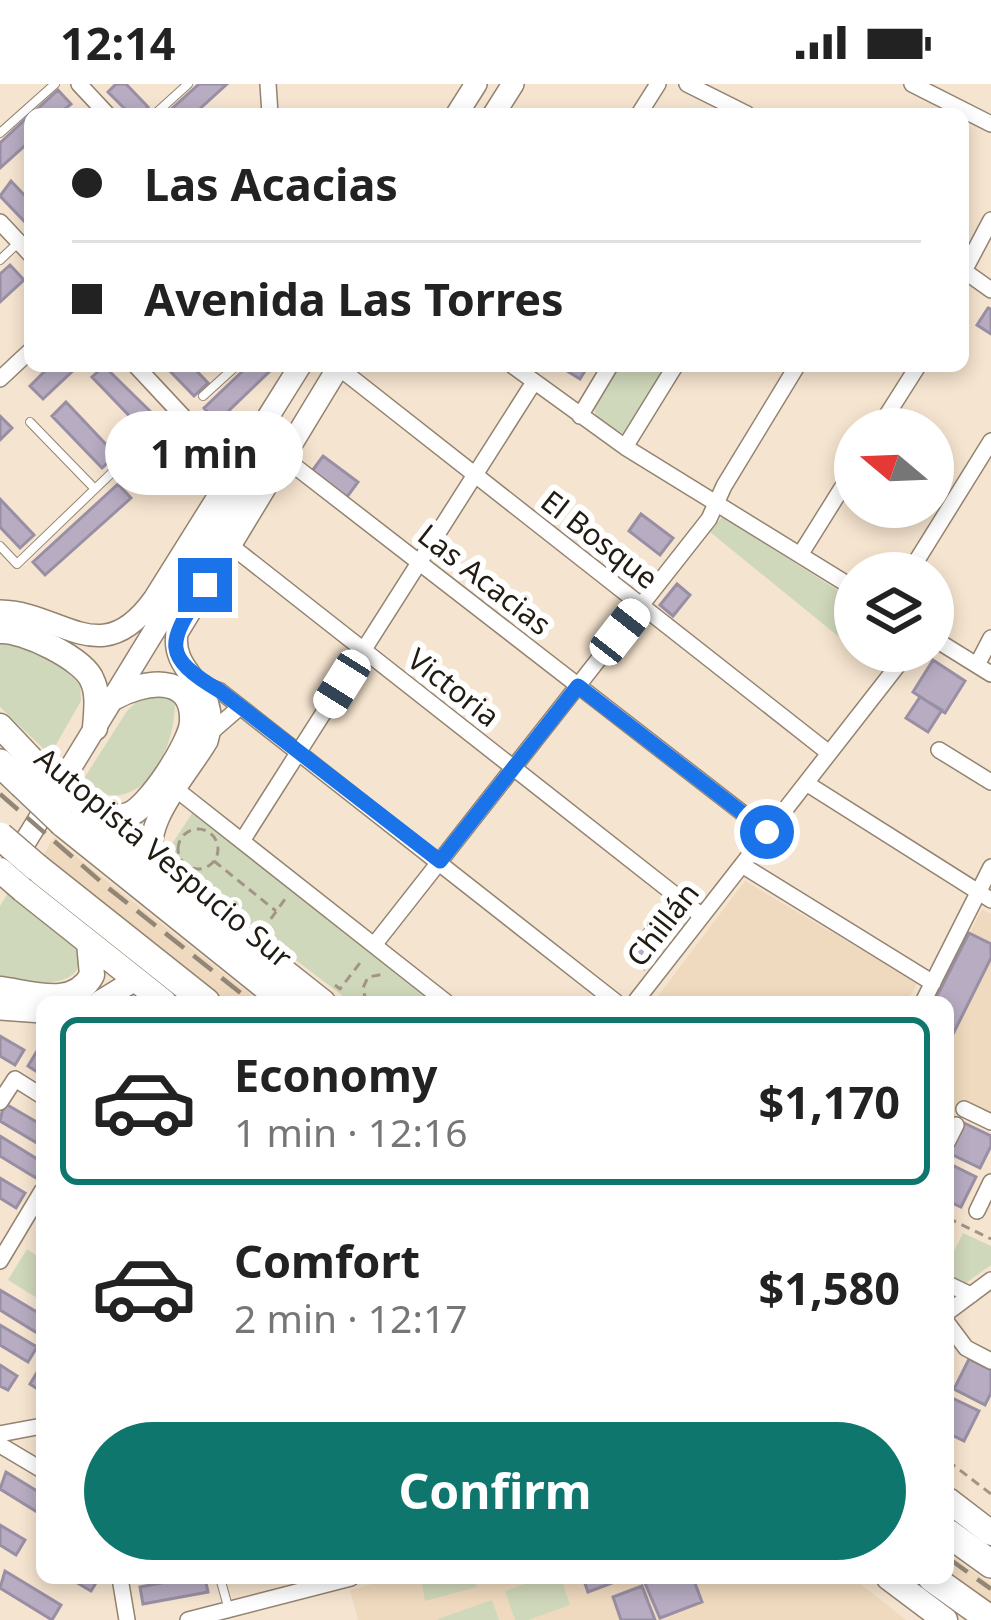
<!DOCTYPE html>
<html lang="en">
<head>
<meta charset="utf-8">
<style>
  :root { --surface:#fff; --page:#f2f2f2; --text:#222; --muted:#767676; --line:#e0e0e0; --accent:#0f766e }
  body { margin:0; font-family:"Noto Sans",sans-serif; background:var(--page); color:var(--text); height:100vh; display:flex; flex-direction:column; font-size:45px; white-space:nowrap }
  * { box-sizing:border-box; margin:0 }
  p { font-size:39px; color:var(--muted) }
  .icon { flex:none; width:66px; height:66px; fill:none; stroke:currentColor; stroke-width:2; stroke-linecap:round; stroke-linejoin:round }
  .map { position:relative; flex:1; overflow:hidden }
  .panel { position:absolute; left:36px; top:912px; width:918px; height:588px; display:flex; flex-direction:column; background:var(--surface); border-radius:18px; box-shadow:0 6px 18px #0003 }
  .panel>* { flex:none }
  .guide { position:absolute; left:24px; top:24px; width:945px; height:264px; border-radius:18px; box-shadow:0 6px 18px #0003; display:grid; align-content:center; height:264px; padding:0 48px; background:var(--surface) }
  .needle { width:78px; rotate:289deg }
  .controls { position:absolute; left:834px; top:324px; display:grid; gap:24px }
  .controls a { display:grid; place-items:center; width:120px; height:120px; border-radius:50%; background:var(--surface); box-shadow:0 6px 18px #0003; font-size:60px }
  .end { position:absolute; width:54px; height:54px; margin:-27px; border:15px solid #1a73e8; background:#fff; box-shadow:0 0 0 6px #fff }
  .from { border-radius:50% }
  .bubble { position:absolute; height:84px; border-radius:42px; background:var(--surface); box-shadow:0 6px 18px #0003; font-size:39px; font-weight:700; line-height:84px; text-align:center }
  .car { position:absolute; width:36px; height:72px; margin:-36px -18px; border-radius:15px; box-shadow:0 0 9px 3px #0007; background:linear-gradient(#fff 24%,#345 0 40%,#fff 0 76%,#345 0 86%,#fff 0) }
  .guide b { display:flex; align-items:center; gap:42px; height:114px; font-size:45px }
  .guide b+b { border-top:3px solid var(--line) }
  .guide i { width:30px; height:30px; background:var(--text) }
  ul { padding:21px 0 0; list-style:none }
  li { display:flex; align-items:center; gap:36px; height:168px; margin:0 24px 18px; padding:0 24px; border:6px solid transparent; border-radius:18px }
  li div { flex:1 }
  li b { display:block; font-size:45px }
  li em { font-style:normal; font-weight:700 }
  li.on { border-color:var(--accent) }
  li>.icon { width:108px; height:108px; stroke-width:1.5 }
  .cta { display:flex; gap:24px; margin-top:auto; padding:24px 48px }
  .cta a { flex:1; height:138px; border-radius:72px; background:var(--accent); color:#fff; font-size:48px; font-weight:700; line-height:138px; text-align:center }
  .status { display:flex; justify-content:space-between; align-items:center; height:84px; padding:0 60px; background:var(--surface); direction:ltr }
  .status svg { height:33px; fill:currentColor }
  .map>svg:first-child { display:block }
  .built { fill:#f0dabf }
  .green { fill:#d0d8bb }
  .building { fill:#b7acc2; stroke:#998fa4; stroke-width:3 }
  .lines { fill:none; stroke-linecap:round; stroke-linejoin:round }
  .lane-casing { stroke:#938370; stroke-width:10 }
  .street-casing { stroke:#938370; stroke-width:18 }
  .secondary-casing { stroke:#938370; stroke-width:24 }
  .primary-casing { stroke:#938370; stroke-width:27 }
  .highway-casing { stroke:#938370; stroke-width:30 }
  .path { stroke:#a29586; stroke-width:3; stroke-dasharray:9 6; stroke-linecap:butt }
  .lane { stroke:#fff; stroke-width:8 }
  .street { stroke:#fff; stroke-width:15 }
  .secondary { stroke:#fff; stroke-width:21 }
  .primary { stroke:#fff; stroke-width:24 }
  .highway { stroke:#fff; stroke-width:27 }
  .rail { stroke:#928677; stroke-width:4.5; stroke-dasharray:24 12; stroke-linecap:butt }
  .primary-bridge-casing { stroke:#938370; stroke-width:27; stroke-linecap:butt }
  .highway-bridge-casing { stroke:#938370; stroke-width:30; stroke-linecap:butt }
  .primary-bridge { stroke:#fff; stroke-width:24 }
  .highway-bridge { stroke:#fff; stroke-width:27 }
  .route { stroke:#1a73e8; stroke-width:15 }
  .labels { text-anchor:middle; dominant-baseline:central; stroke-width:12; stroke-linejoin:round; paint-order:stroke }
  .street-label { font-size:30px; fill:#211b13; stroke:#fff }
</style>
</head>
<body>
<div class="status"><b>12:14</b><svg viewBox="0 0 49 12"><path d="M0 12V9h3v3zM5 12V6h3v6zM10 12V3h3v9zM15 12V0h3v12zM26 1h20v11H26zM47 4h2v5h-2z"/></svg></div>
<div class="map">
<svg width="991" height="1536" viewBox="0 0 991 1536">
  <rect width="100%" height="100%" fill="#f5e4cf"/>
  <!-- built -->
  <path class="built" d="M 54,753 L 79,775 L 260,918 L 228,918 L 77,799 L 44,770 Z
    M 745,797 L 917,899 L 907,918 L 670,918 L 658,912 Z
    M 982,825 L 991,830 L 991,1033 L 963,1018 L 948,1047 L 948,918 L 934,918 Z
    M 948,1470 L 991,1500 L 991,1524 L 948,1494 Z
    M 394,1494 L 853,1494 L 906,1536 L 358,1536 L 350,1506 Z"/>
  <!-- green -->
  <path class="green" d="M 620,282 L 671,282 L 628,353 L 596,333 L 594,323 Z
    M 722,433 L 855,517 L 855,566 L 710,448 Z
    M 17,556 L 57,576 L 80,595 L 81,617 L 50,671 L 0,623 L 0,557 Z
    M 161,607 L 175,619 C 175,670 138,740 81,699 L 127,627 L 146,609 Z
    M 193,728 L 434,918 L 351,918 L 173,783 L 170,763 Z
    M 8,809 L 81,866 C 85,909 28,899 0,893 L 0,822 Z
    M 963,1149 L 991,1162 L 991,1181 L 966,1199 L 948,1191 L 948,1179 Z
    M 27,1165 L 42,1175 L 42,1217 L 8,1196 Z
    M 421,1494 L 474,1494 L 477,1503 L 425,1517 Z
    M 542,1494 L 561,1494 L 570,1521 L 528,1536 L 515,1536 L 505,1507 Z
    M 492,1516 L 499,1536 L 438,1536 L 438,1535 Z"/>
  <!-- building -->
  <path class="building" d="M 116,0 L 126,0 L 148,23 L 141,30 L 130,30 L 108,8 Z
    M 199,0 L 227,0 L 194,30 L 166,30 Z
    M 58,6 L 71,20 L 59,30 L 32,30 Z
    M 30,31 L 30,57 L 0,84 L 0,59 Z
    M 11,97 L 30,117 L 30,133 L 25,138 L 0,112 Z
    M 10,181 L 24,196 L 0,218 L 0,190 Z
    M 988,224 L 991,225 L 991,250 L 977,241 Z
    M 50,282 L 78,282 L 43,315 L 30,302 Z
    M 104,282 L 156,333 L 143,346 L 92,293 Z
    M 165,282 L 192,282 L 208,299 L 194,312 Z
    M 248,282 L 264,282 L 270,287 L 217,338 L 204,324 Z
    M 559,282 L 588,282 L 580,295 Z
    M 66,318 L 116,371 L 102,384 L 52,332 Z
    M 0,332 L 12,344 L 0,356 Z
    M 323,372 L 358,398 L 347,413 L 312,387 Z
    M 118,400 L 131,414 L 45,491 L 33,478 Z
    M 0,415 L 34,451 L 20,464 L 0,443 Z
    M 641,430 L 673,454 L 660,471 L 629,447 Z
    M 677,500 L 690,511 L 673,532 L 660,521 Z
    M 933,576 L 965,597 L 945,629 L 913,608 Z
    M 920,613 L 942,626 L 928,648 L 906,634 Z
    M 647,843 L 665,857 L 644,885 L 626,871 Z
    M 969,849 L 991,860 L 991,874 L 952,952 L 948,950 L 948,918 L 934,918 Z
    M 0,952 L 24,966 L 15,981 L 0,972 Z
    M 37,967 L 42,970 L 42,991 L 28,982 Z
    M 4,1019 L 42,1041 L 42,1062 L 0,1037 Z
    M 964,1039 L 991,1052 L 991,1062 L 980,1084 L 949,1069 Z
    M 0,1052 L 42,1078 L 36,1094 L 0,1072 Z
    M 948,1079 L 976,1093 L 961,1123 L 948,1117 Z
    M 0,1094 L 25,1109 L 16,1124 L 0,1114 Z
    M 0,1206 L 42,1231 L 42,1252 L 0,1226 Z
    M 0,1241 L 37,1263 L 28,1278 L 0,1261 Z
    M 969,1275 L 991,1286 L 991,1309 L 985,1321 L 954,1305 Z
    M 42,1280 L 42,1308 L 30,1300 Z
    M 0,1281 L 17,1292 L 8,1306 L 0,1302 Z
    M 948,1312 L 979,1327 L 964,1357 L 948,1349 Z
    M 6,1388 L 42,1410 L 42,1431 L 0,1405 Z
    M 0,1441 L 25,1456 L 16,1471 L 0,1461 Z
    M 5,1487 L 61,1521 L 52,1536 L 0,1504 Z
    M 69,1494 L 99,1494 L 91,1507 Z
    M 188,1494 L 205,1494 L 208,1508 L 143,1520 L 140,1503 Z
    M 583,1494 L 625,1494 L 588,1508 Z
    M 650,1494 L 693,1494 L 702,1518 L 660,1534 L 644,1497 Z
    M 642,1502 L 655,1536 L 621,1536 L 613,1513 Z"/>
  <g class="lines">
    <!-- lane casing -->
    <g class="lane-casing">
      <path id="lane" d="M 155,30 L 188,0
        M 0,49 L 55,0
        M 0,176 L 18,159
        M 203,312 L 236,282
        M 30,338 L 95,405
        M 126,375 L 152,401
        M 0,462 L 17,480 L 176,327
        M 220,1494 L 229,1526"/>
    </g>
    <!-- street casing -->
    <g class="street-casing">
      <path id="street" d="M 79,0 L 107,30
        M 268,0 L 270,30
        M 687,0 L 747,30
        M 912,0 L 991,40
        M 639,30 L 658,0
        M 0,138 L 30,170
        M 963,186 L 991,206
        M 964,187 L 991,136
        M 136,282 L 234,387
        M 513,282 L 625,363 L 855,505
        M 338,283 L 829,669
        M 0,295 L 30,267
        M 580,332 L 610,282
        M 878,345 L 918,282
        M 625,363 L 675,282
        M 283,373 L 767,748
        M 230,461 L 702,832
        M 800,471 L 855,383
        M 909,489 L 991,357
        M 933,554 L 991,590
        M 977,581 L 991,554
        M 199,599 L 220,607 L 616,918
        M 209,650 L 240,623
        M 939,666 L 991,698
        M 806,699 L 991,816
        M 177,706 L 446,918
        M 242,757 L 534,298
        M 742,781 L 933,899
        M 374,861 L 709,435 L 724,402 L 797,282
        M 635,918 L 909,567
        M 923,918 L 991,783
        M 0,1018 L 15,995 L 42,1012
        M 964,1025 L 991,1038
        M 948,1057 L 956,1041
        M 977,1127 L 991,1098
        M 0,1177 L 42,1107
        M 948,1200 L 971,1211
        M 948,1228 L 991,1196
        M 948,1240 L 966,1264 L 991,1277
        M 0,1350 L 42,1342
        M 0,1361 L 42,1386
        M 120,1494 L 127,1536
        M 188,1536 L 351,1494"/>
    </g>
    <!-- secondary casing -->
    <g class="secondary-casing">
      <path id="secondary" d="M 457,30 L 476,0
        M 494,30 L 513,0
        M 0,527 C 62,528 101,589 154,515 L 300,282
        M 11,781 L 219,441 L 256,399
        M 156,787 C 135,744 186,693 207,657 C 224,600 170,593 177,549 L 339,282
        M 99,918 L 135,896
        M 0,925 L 42,928"/>
    </g>
    <!-- primary casing -->
    <g class="primary-casing">
      <path id="primary" d="M 0,547 C 22,545 84,575 92,596 C 99,610 96,629 95,644
        M 0,642 L 35,679
        M 77,718 L 133,768 L 323,918
        M 90,730 C 102,733 116,735 128,731 C 148,725 191,659 192,638 C 194,587 141,598 113,614
        M 23,806 L 164,918
        M 0,905 C 32,909 74,925 92,891 L 89,859
        M 948,1416 L 991,1449
        M 889,1494 L 945,1536"/>
    </g>
    <!-- highway casing -->
    <g class="highway-casing">
      <path id="highway" d="M 0,679 L 22,700
        M 63,739 L 286,918
        M 36,783 L 206,918
        M 948,1449 L 991,1480
        M 932,1494 L 991,1536"/>
    </g>
    <!-- path -->
    <path class="path" d="M178 765a20 20 0 1 1 40 0a20 20 0 1 1-40 0Z
      M 214,777 L 276,827
      M 262,847 L 288,811
      M 335,901 L 340,905 L 363,875
      M 366,918 L 363,904 L 368,893 L 385,890
      M 948,1134 L 991,1155
      M 948,1377 L 991,1410"/>
    <!-- lane -->
    <use href="#lane" class="lane"/>
    <!-- street -->
    <use href="#street" class="street"/>
    <!-- secondary -->
    <use href="#secondary" class="secondary"/>
    <!-- primary -->
    <use href="#primary" class="primary"/>
    <!-- highway -->
    <use href="#highway" class="highway"/>
    <!-- rail -->
    <path class="rail" d="M 0,710 L 107,803 L 252,918
      M 948,1474 L 991,1505"/>
    <!-- primary-bridge casing -->
    <g class="primary-bridge-casing">
      <path id="primary-bridge" d="M 35,679 L 77,718
        M 0,786 L 23,806"/>
    </g>
    <!-- highway-bridge casing -->
    <g class="highway-bridge-casing">
      <path id="highway-bridge" d="M 22,700 L 63,739
        M 0,752 L 36,783"/>
    </g>
    <!-- primary-bridge -->
    <use href="#primary-bridge" class="primary-bridge"/>
    <!-- highway-bridge -->
    <use href="#highway-bridge" class="highway-bridge"/>
  </g>
  <g class="lines">
    <!-- route -->
    <path class="route" d="M 205,501 C 170,557 157,570 220,607 L 440,777 L 578,602 L 767,748"/>
  </g>
  <g class="labels">
    <!-- street labels -->
    <g class="street-label">
      <text transform="translate(600 455) rotate(38)">El Bosque</text>
      <text transform="translate(485 495) rotate(38)">Las Acacias</text>
      <text transform="translate(454 603) rotate(38)">Victoria</text>
      <text transform="translate(164 773) rotate(40)">Autopista Vespucio Sur</text>
      <text transform="translate(662 840) rotate(-52)">Chillán</text>
    </g>
  </g>
</svg>
<div class="controls">
<a><svg class="needle" viewBox="-14 -14 28 28"><path d="M0-13l5 13h-10z" fill="#e53935"/><path d="M0 13l5-13h-10z" fill="#767676"/></svg></a>
<a><svg class="icon" aria-label="layers" viewBox="0 0 24 24"><path d="M12 4l9 5-9 5-9-5zM3 14l9 5 9-5"/></svg></a>
</div>
<i class="end from" style="left:767px;top:748px"></i>
<i class="end" style="left:205px;top:501px"></i>
<div class="bubble" style="left:105px;top:327px;width:198px">1 min</div>
<i class="car" style="left:620px;top:548px;rotate:38deg"></i>
<i class="car" style="left:342px;top:600px;rotate:212deg"></i>
<div class="guide">
<b><i class="from"></i>Las Acacias</b>
<b><i></i>Avenida Las Torres</b>
</div>
<section class="panel">
<ul>
<li class="on"><svg class="icon" aria-label="car" viewBox="0 0 24 24"><path d="M5 17H2v-5l4-1 3-4h7l3 4 3 1v5h-3M9 17h6M6 11h13"/><circle cx="7" cy="17" r="2"/><circle cx="17" cy="17" r="2"/></svg><div><b>Economy</b><p>1 min · 12:16</p></div><em>$1,170</em></li>
<li><svg class="icon" aria-label="car" viewBox="0 0 24 24"><path d="M5 17H2v-5l4-1 3-4h7l3 4 3 1v5h-3M9 17h6M6 11h13"/><circle cx="7" cy="17" r="2"/><circle cx="17" cy="17" r="2"/></svg><div><b>Comfort</b><p>2 min · 12:17</p></div><em>$1,580</em></li>
</ul>
<div class="cta"><a>Confirm</a></div>
</section>
</div>
</body>
</html>
